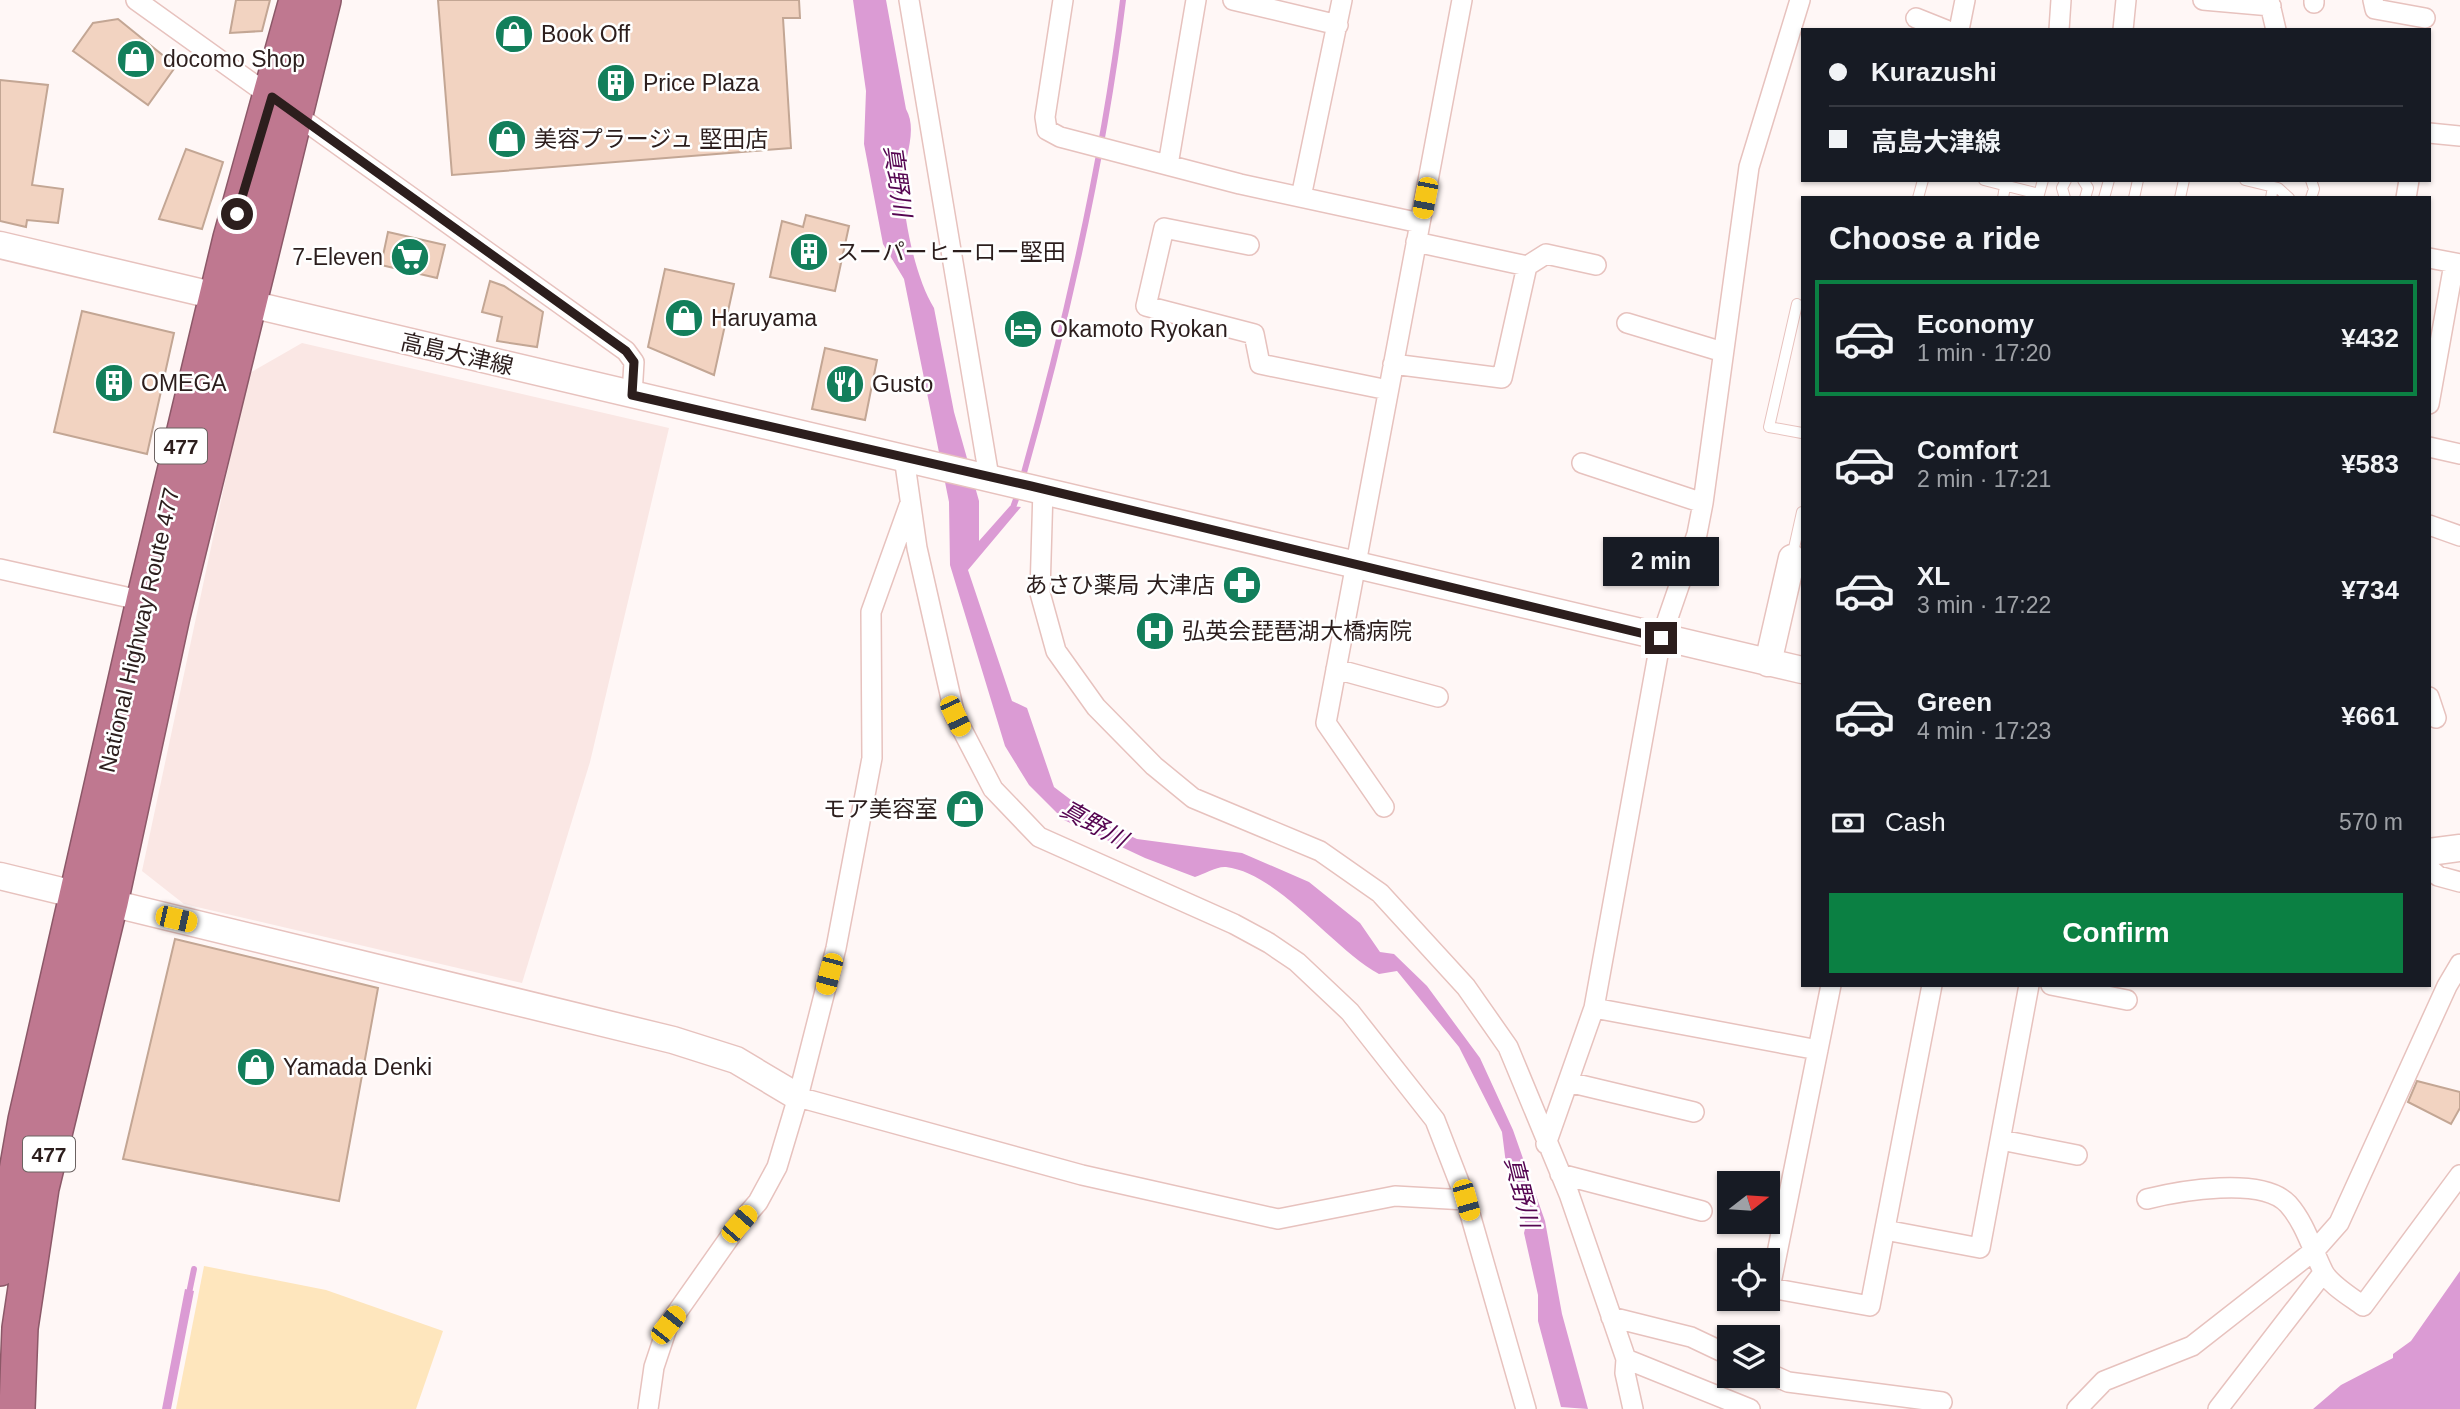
<!DOCTYPE html>
<html lang="en">
<head>
<meta charset="utf-8">
<style>
  :root { --surface:#171b24; --page:#20242c; --text:#f1f3f6; --muted:#9ea1a6; --line:#363941; --accent:#0b8043 }
  body { margin:0; font-family:Helvetica,"Noto Sans JP",sans-serif; background:var(--page); color:var(--text); height:100vh; display:flex; flex-direction:column; font-size:26px; white-space:nowrap }
  * { box-sizing:border-box; margin:0 }
  p { font-size:23px; color:var(--muted) }
  .icon { flex:none; width:38px; height:38px; fill:none; stroke:currentColor; stroke-width:2; stroke-linecap:round; stroke-linejoin:round }
  .map { position:relative; flex:1; overflow:hidden }
  .side { position:absolute; left:1801px; top:196px; width:630px; height:791px; display:flex; flex-direction:column; background:var(--surface); border-radius:0px; box-shadow:0 2px 5px #0004 }
  .side>* { flex:none }
  .banner { position:absolute; left:1801px; top:28px; width:630px; height:154px; border-radius:0px; box-shadow:0 2px 5px #0004; display:grid; align-content:center; height:154px; padding:0 28px; background:var(--surface) }
  .needle { width:46px; rotate:73deg }
  .tools { position:absolute; left:1717px; top:1171px; display:grid; gap:14px }
  .tools a { display:grid; place-items:center; width:63px; height:63px; border-radius:0px; background:var(--surface); box-shadow:0 2px 5px #0004; font-size:35px }
  .end { position:absolute; width:32px; height:32px; margin:-16px; border:9px solid #2c1e1d; background:#fff; box-shadow:0 0 0 4px #fff }
  .from { border-radius:50% }
  .bubble { position:absolute; height:49px; border-radius:0px; background:var(--surface); box-shadow:0 2px 5px #0004; font-size:23px; font-weight:700; line-height:49px; text-align:center }
  .car { position:absolute; width:21px; height:42px; margin:-21px -10px; border-radius:9px; box-shadow:0 0 5px 2px #0007; background:linear-gradient(#f5c518 24%,#345 0 40%,#f5c518 0 76%,#345 0 86%,#f5c518 0) }
  .banner b { display:flex; align-items:center; gap:24px; height:66px; font-size:26px }
  .banner b+b { border-top:2px solid var(--line) }
  .banner i { width:18px; height:18px; background:var(--text) }
  ul { padding:0; list-style:none }
  li { display:flex; align-items:center; gap:21px; height:116px; margin:0 14px 10px; padding:0 14px; border:4px solid transparent; border-radius:0px }
  li div { flex:1 }
  li b { display:block; font-size:26px }
  li em { font-style:normal; font-weight:700 }
  li.current { border-color:var(--accent) }
  li>.icon { width:63px; height:63px; stroke-width:1.5 }
  h2 { padding:0 28px; font-size:32px; line-height:84px }
  .pay { display:flex; align-items:center; gap:18px; height:77px; padding:0 28px; font-size:26px }
  .pay p { margin-inline-start:auto }
  .cta { display:flex; gap:14px; margin-top:auto; padding:14px 28px }
  .cta a { flex:1; height:80px; border-radius:0px; background:var(--accent); color:#fff; font-size:28px; font-weight:700; line-height:80px; text-align:center }
  .map>svg:first-child { display:block }
  .built { fill:#fae7e4 }
  .green { fill:#fee6bd }
  .water { fill:#db9bd4 }
  .lines { fill:none; stroke-linecap:round; stroke-linejoin:round }
  .stream { stroke:#db9bd4; stroke-width:6 }
  .building { fill:#f2d3c1; stroke:#c3a694; stroke-width:2 }
  .lane-casing { stroke:#e7c2be; stroke-width:12 }
  .street-casing { stroke:#e7c2be; stroke-width:22 }
  .secondary-casing { stroke:#e7c2be; stroke-width:29 }
  .highway-casing { stroke:#8c5868; stroke-width:38 }
  .lane { stroke:#fff; stroke-width:10 }
  .street { stroke:#fff; stroke-width:19 }
  .secondary { stroke:#fff; stroke-width:26 }
  .highway { stroke:#bf7890; stroke-width:35 }
  .route { stroke:#2c1e1d; stroke-width:9 }
  .labels { text-anchor:middle; dominant-baseline:central; stroke-width:5; stroke-linejoin:round; paint-order:stroke }
  .shield { fill:#fff; stroke:#6b6261; stroke-width:2 }
  .shield-label { font-size:21px; font-weight:bold; fill:#2c1e1d }
  .poi-label { font-size:23px; fill:#2c1e1d; stroke:#fff; text-anchor:start }
  .street-label { font-size:23px; fill:#2c1e1d; stroke:#fff }
  .water-label { font-size:24px; font-style:italic; fill:#550551; stroke:#fff }
</style>
</head>
<body>
<div class="map">
<svg width="2460" height="1409" viewBox="0 0 2460 1409">
  <rect width="100%" height="100%" fill="#fff7f6"/>
  <!-- built -->
  <path class="built" d="M 302,343 L 669,428 L 590,762 L 522,983 L 184,904 L 142,871 L 248,374 Z"/>
  <!-- green -->
  <path class="green" d="M 204,1266 L 326,1290 L 443,1331 L 416,1409 L 176,1409 Z"/>
  <!-- water -->
  <path class="water" d="M 853,0 L 886,0 L 906,109 C 919,132 902,161 903,188 C 904,222 916,279 934,308 L 954,412 L 979,501 L 979,541 L 1010,506 L 1021,507 L 968,570 L 1012,701 L 1027,708 L 1054,787 L 1100,822 L 1137,839 L 1242,853 L 1309,882 L 1360,923 L 1380,952 L 1394,954 L 1427,986 L 1480,1058 L 1513,1130 L 1545,1221 L 1562,1314 L 1588,1409 L 1561,1407 L 1538,1321 L 1538,1295 L 1524,1233 L 1526,1225 L 1506,1164 L 1502,1132 L 1459,1047 L 1397,971 L 1379,974 C 1332,948 1278,873 1226,867 C 1217,866 1204,874 1195,877 L 1145,858 L 1064,820 L 1029,785 L 1005,746 L 950,565 L 949,502 L 904,279 L 883,244 L 864,144 L 866,91 Z
    M 2460,1271 L 2460,1409 L 2313,1409 L 2341,1385 L 2393,1358 L 2393,1354 L 2411,1341 Z
    M 185,1289 L 194,1291 L 171,1409 L 162,1409 Z"/>
  <g class="lines">
    <!-- stream -->
    <path class="stream" d="M 1022,480 C 1066,324 1103,162 1123,0
      M 1011,513 L 1019,491
      M 188,1298 L 194,1269"/>
  </g>
  <!-- building -->
  <path class="building" d="M 236,0 L 270,0 L 262,31 L 230,33 Z
    M 438,0 L 799,0 L 800,18 L 783,18 L 791,148 L 452,175 Z
    M 118,19 L 176,66 L 148,105 L 73,51 L 93,23 Z
    M 0,80 L 48,85 L 32,185 L 63,189 L 58,223 L 27,220 L 26,227 L 0,221 Z
    M 186,149 L 223,162 L 202,229 L 159,219 Z
    M 806,215 L 849,226 L 835,291 L 770,277 L 782,221 L 803,227 Z
    M 388,232 L 445,245 L 437,278 L 381,265 Z
    M 665,269 L 734,284 L 714,375 L 648,347 Z
    M 490,281 L 504,286 L 543,312 L 537,347 L 497,341 L 502,317 L 482,312 Z
    M 82,311 L 174,333 L 147,454 L 54,432 Z
    M 825,348 L 877,360 L 865,420 L 812,409 Z
    M 175,939 L 378,988 L 339,1201 L 123,1159 Z
    M 2417,1081 L 2460,1092 L 2460,1108 L 2451,1124 L 2408,1102 Z"/>
  <g class="lines">
    <!-- lane casing -->
    <g class="lane-casing">
      <path id="lane" d="M 1984,180 L 2039,194
        M 2083,180 L 2088,188 L 2085,198
        M 2245,180 L 2278,188 L 2289,198
        M 1918,198 L 1923,180
        M 2003,198 L 2005,186
        M 2038,198 L 2043,180
        M 2065,198 L 2062,188 L 2066,180
        M 2104,198 L 2109,180
        M 2134,198 L 2138,180
        M 2180,198 L 2184,180
        M 2271,198 L 2273,187
        M 2311,198 L 2314,189 L 2311,180
        M 1797,304 L 1769,427 L 1802,433
        M 1792,557 L 1802,512"/>
    </g>
    <!-- street casing -->
    <g class="street-casing">
      <path id="street" d="M 136,0 L 626,351 L 634,362 L 632,395
        M 909,0 L 989,477
        M 1063,0 L 1045,117 L 1047,130 L 1060,137 L 1240,184 L 1420,223
        M 1233,0 L 1338,25
        M 2203,0 L 2271,6
        M 2269,0 L 2276,30
        M 2314,0 L 2314,3
        M 2373,0 L 2375,9 L 2425,18
        M 1916,18 L 1946,30
        M 1959,30 L 1965,0
        M 2059,30 L 2061,0
        M 2123,30 L 2126,0
        M 2429,133 L 2460,136
        M 1168,165 L 1196,0
        M 1301,197 L 1342,0
        M 2406,198 L 2409,180
        M 1249,245 L 1164,228 L 1146,306 L 1254,334 L 1260,364 L 1388,390
        M 2429,258 L 2460,264
        M 1527,266 L 1546,254 L 1596,265
        M 1627,323 L 1723,352
        M 1393,364 L 1502,378 L 1527,266 L 1416,242
        M 2429,404 L 2454,264
        M 2429,447 L 2460,454
        M 904,457 L 917,548 L 955,716 L 993,789 L 1039,837 L 1234,924 L 1269,943 L 1297,962 L 1350,1012 L 1435,1120 L 1466,1200 L 1526,1409
        M 1582,463 L 1703,503
        M 1043,489 L 1040,593 L 1056,651 L 1096,707 L 1154,766 L 1193,798 L 1320,851 L 1380,893 L 1466,987 L 1508,1047 L 1569,1194 L 1626,1359 L 1625,1373 L 1633,1409
        M 2429,525 L 2460,536
        M 0,569 L 144,601
        M 1336,669 L 1438,697
        M 2429,697 L 2436,718
        M 1384,807 L 1326,723 L 1462,0
        M 2429,868 L 2438,876 L 2460,882
        M 1831,985 L 1770,1288 L 1870,1306 L 1932,985
        M 2051,985 L 2127,1000
        M 1594,1008 L 1818,1050
        M 1568,1082 L 1694,1112
        M 798,1097 L 1082,1175 L 1278,1219 L 1395,1196 L 1466,1200
        M 2001,1140 L 2077,1155
        M 1546,1144 L 1594,1008 L 1661,638 L 1697,534 L 1703,503 L 1749,167 L 1800,0
        M 1560,1174 L 1702,1211
        M 2147,1199 C 2179,1191 2262,1176 2288,1204 C 2305,1223 2312,1249 2323,1271 C 2329,1284 2351,1297 2363,1306 L 2460,1175
        M 1885,1230 L 1980,1248 L 2029,985
        M 1611,1317 L 1691,1337 L 1729,1355
        M 1626,1359 L 1750,1409
        M 1768,1373 L 1788,1382 L 1942,1402
        M 648,1409 L 654,1367 L 668,1325 L 739,1224 L 758,1202 L 777,1167 L 798,1097 L 836,948 L 872,758 L 871,612 L 909,506
        M 2077,1409 L 2104,1381 L 2192,1346 L 2316,1249 L 2339,1223 L 2447,986 L 2460,964
        M 2218,1409 L 2323,1273"/>
    </g>
    <!-- secondary casing -->
    <g class="secondary-casing">
      <path id="secondary" d="M 0,245 L 1802,670
        M 1768,663 L 1792,558
        M 2429,852 L 2460,848
        M 0,876 L 673,1040 L 736,1060 L 798,1097"/>
    </g>
    <!-- highway casing -->
    <g class="highway-casing">
      <path id="highway" d="M 0,1268 L 26,1120 L 144,601 L 231,238 L 297,0
        M 17,1409 L 20,1328 L 41,1188 L 110,903 L 172,616 L 323,0"/>
    </g>
    <!-- lane -->
    <use href="#lane" class="lane"/>
    <!-- street -->
    <use href="#street" class="street"/>
    <!-- secondary -->
    <use href="#secondary" class="secondary"/>
    <!-- highway -->
    <use href="#highway" class="highway"/>
  </g>
  <g class="lines">
    <!-- route -->
    <path class="route" d="M 237,214 L 272,97 L 626,351 L 634,362 L 632,395 L 1031,486 L 1661,638"/>
  </g>
  <!-- icons -->
  <defs>
    <g id="shop-disc" transform="scale(2.0125)"><circle r="9.5" fill="#137f5b" stroke="#fff"/><path d="M-5-2.5h2.3a2.7 3.5 0 0 1 5.4 0H5L5.5 6h-11ZM-1.5-2.5h3a1.5 2.3 0 0 0-3 0Z" fill="#fff"/></g>
    <g id="building-disc" transform="scale(2.0125)"><circle r="9.5" fill="#137f5b" stroke="#fff"/><path d="M-4-6H4V6H1V3H-1V6H-4ZM-2.5-4.3h1.7v1.8h-1.7ZM.8-4.3h1.7v1.8H.8ZM-2.5-1h1.7V.8h-1.7ZM.8-1h1.7V.8H.8Z" fill="#fff"/></g>
    <g id="supermarket-disc" transform="scale(2.0125)"><circle r="9.5" fill="#137f5b" stroke="#fff"/><path d="M-6-5.5h2.5l.6 2H6L4.5 2H-2.5L-4.4-4H-6ZM-1.5 3.2a1.3 1.3 0 1 0 .1 0ZM3 3.2a1.3 1.3 0 1 0 .1 0Z" fill="#fff"/></g>
    <g id="hotel-disc" transform="scale(2.0125)"><circle r="9.5" fill="#137f5b" stroke="#fff"/><path d="M-6-4.5h1.5V1H6V5H4.5V3h-9V5H-6ZM-4 0a1.8 1.8 0 1 1 3.6 0ZM.5 0V-2.5h3Q6-2.5 6 0Z" fill="#fff"/></g>
    <g id="restaurant-disc" transform="scale(2.0125)"><circle r="9.5" fill="#137f5b" stroke="#fff"/><path d="M-5-6h1v4h1v-4h1v4h1v-4h1v5L-1.5 .5V6h-2V.5L-5-1ZM5-6V6H3V1.5H1.5Q1.5-4 5-6Z" fill="#fff"/></g>
    <g id="pharmacy-disc" transform="scale(2.0125)"><circle r="9.5" fill="#137f5b" stroke="#fff"/><path d="M-2-6h4v4h4v4h-4v4h-4v-4h-4v-4h4Z" fill="#fff"/></g>
    <g id="hospital-disc" transform="scale(2.0125)"><circle r="9.5" fill="#137f5b" stroke="#fff"/><path d="M-5-5h3v3.5h4V-5h3V5h-3V1.5h-4V5h-3Z" fill="#fff"/></g>
  </defs>
  <g fill-rule="evenodd">
    <use href="#shop-disc" x="514" y="34"/>
    <use href="#shop-disc" x="136" y="59"/>
    <use href="#building-disc" x="616" y="83"/>
    <use href="#shop-disc" x="507" y="139"/>
    <use href="#building-disc" x="809" y="252"/>
    <use href="#supermarket-disc" x="410" y="257"/>
    <use href="#shop-disc" x="684" y="318"/>
    <use href="#hotel-disc" x="1023" y="329"/>
    <use href="#building-disc" x="114" y="383"/>
    <use href="#restaurant-disc" x="845" y="384"/>
    <use href="#pharmacy-disc" x="1242" y="585"/>
    <use href="#hospital-disc" x="1155" y="631"/>
    <use href="#shop-disc" x="965" y="809"/>
    <use href="#shop-disc" x="256" y="1067"/>
  </g>
  <g class="labels">
    <!-- shield labels -->
    <g class="shield">
      <rect x="155" y="428.5" width="52" height="35" rx="5"/>
      <rect x="23" y="1136.5" width="52" height="35" rx="5"/>
    </g>
    <g class="shield-label">
      <text x="181" y="446">477</text>
      <text x="49" y="1154">477</text>
    </g>
    <!-- poi labels -->
    <g class="poi-label">
      <text x="541" y="34">Book Off</text>
      <text x="163" y="59">docomo Shop</text>
      <text x="643" y="83">Price Plaza</text>
      <text x="534" y="139">美容プラージュ 堅田店</text>
      <text x="836" y="252">スーパーヒーロー堅田</text>
      <text x="383" y="257" text-anchor="end">7-Eleven</text>
      <text x="711" y="318">Haruyama</text>
      <text x="1050" y="329">Okamoto Ryokan</text>
      <text x="141" y="383">OMEGA</text>
      <text x="872" y="384">Gusto</text>
      <text x="1215" y="585" text-anchor="end">あさひ薬局 大津店</text>
      <text x="1182" y="631">弘英会琵琶湖大橋病院</text>
      <text x="938" y="809" text-anchor="end">モア美容室</text>
      <text x="283" y="1067">Yamada Denki</text>
    </g>
    <!-- street labels -->
    <g class="street-label">
      <text transform="translate(457 354) rotate(13)">高島大津線</text>
      <text transform="translate(139 630) rotate(-77)">National Highway Route 477</text>
    </g>
    <!-- water labels -->
    <g class="water-label">
      <text transform="translate(898 181) rotate(82)">真野川</text>
      <text transform="translate(1094 824) rotate(29)">真野川</text>
      <text transform="translate(1522 1192) rotate(76)">真野川</text>
    </g>
  </g>
</svg>
<div class="tools">
<a><svg class="needle" viewBox="-14 -14 28 28"><path d="M0-13l5 13h-10z" fill="#e53935"/><path d="M0 13l5-13h-10z" fill="#9ea1a6"/></svg></a>
<a><svg class="icon" aria-label="locate" viewBox="0 0 24 24"><circle cx="12" cy="12" r="6"/><path d="M12 2v4M12 18v4M2 12h4M18 12h4"/></svg></a>
<a><svg class="icon" aria-label="layers" viewBox="0 0 24 24"><path d="M12 4l9 5-9 5-9-5zM3 14l9 5 9-5"/></svg></a>
</div>
<i class="end from" style="left:237px;top:214px"></i>
<i class="end" style="left:1661px;top:638px"></i>
<div class="bubble" style="left:1603px;top:537px;width:116px">2 min</div>
<i class="car" style="left:1425px;top:198px;rotate:191deg"></i>
<i class="car" style="left:955px;top:716px;rotate:155deg"></i>
<i class="car" style="left:176px;top:919px;rotate:103deg"></i>
<i class="car" style="left:829px;top:974px;rotate:195deg"></i>
<i class="car" style="left:1466px;top:1200px;rotate:164deg"></i>
<i class="car" style="left:739px;top:1224px;rotate:41deg"></i>
<i class="car" style="left:668px;top:1325px;rotate:38deg"></i>
<div class="banner">
<b><i class="from"></i>Kurazushi</b>
<b><i></i>高島大津線</b>
</div>
<section class="side">
<h2>Choose a ride</h2>
<ul>
<li class="current"><svg class="icon" aria-label="car" viewBox="0 0 24 24"><path d="M5 17H2v-5l4-1 3-4h7l3 4 3 1v5h-3M9 17h6M6 11h13"/><circle cx="7" cy="17" r="2"/><circle cx="17" cy="17" r="2"/></svg><div><b>Economy</b><p>1 min · 17:20</p></div><em>¥432</em></li>
<li><svg class="icon" aria-label="car" viewBox="0 0 24 24"><path d="M5 17H2v-5l4-1 3-4h7l3 4 3 1v5h-3M9 17h6M6 11h13"/><circle cx="7" cy="17" r="2"/><circle cx="17" cy="17" r="2"/></svg><div><b>Comfort</b><p>2 min · 17:21</p></div><em>¥583</em></li>
<li><svg class="icon" aria-label="car" viewBox="0 0 24 24"><path d="M5 17H2v-5l4-1 3-4h7l3 4 3 1v5h-3M9 17h6M6 11h13"/><circle cx="7" cy="17" r="2"/><circle cx="17" cy="17" r="2"/></svg><div><b>XL</b><p>3 min · 17:22</p></div><em>¥734</em></li>
<li><svg class="icon" aria-label="car" viewBox="0 0 24 24"><path d="M5 17H2v-5l4-1 3-4h7l3 4 3 1v5h-3M9 17h6M6 11h13"/><circle cx="7" cy="17" r="2"/><circle cx="17" cy="17" r="2"/></svg><div><b>Green</b><p>4 min · 17:23</p></div><em>¥661</em></li>
</ul>
<div class="pay"><svg class="icon" aria-label="cash" viewBox="0 0 24 24"><path d="M3 7h18v10H3z"/><circle cx="12" cy="12" r="2"/></svg>Cash<p>570 m</p></div>
<div class="cta"><a>Confirm</a></div>
</section>
</div>
</body>
</html>
